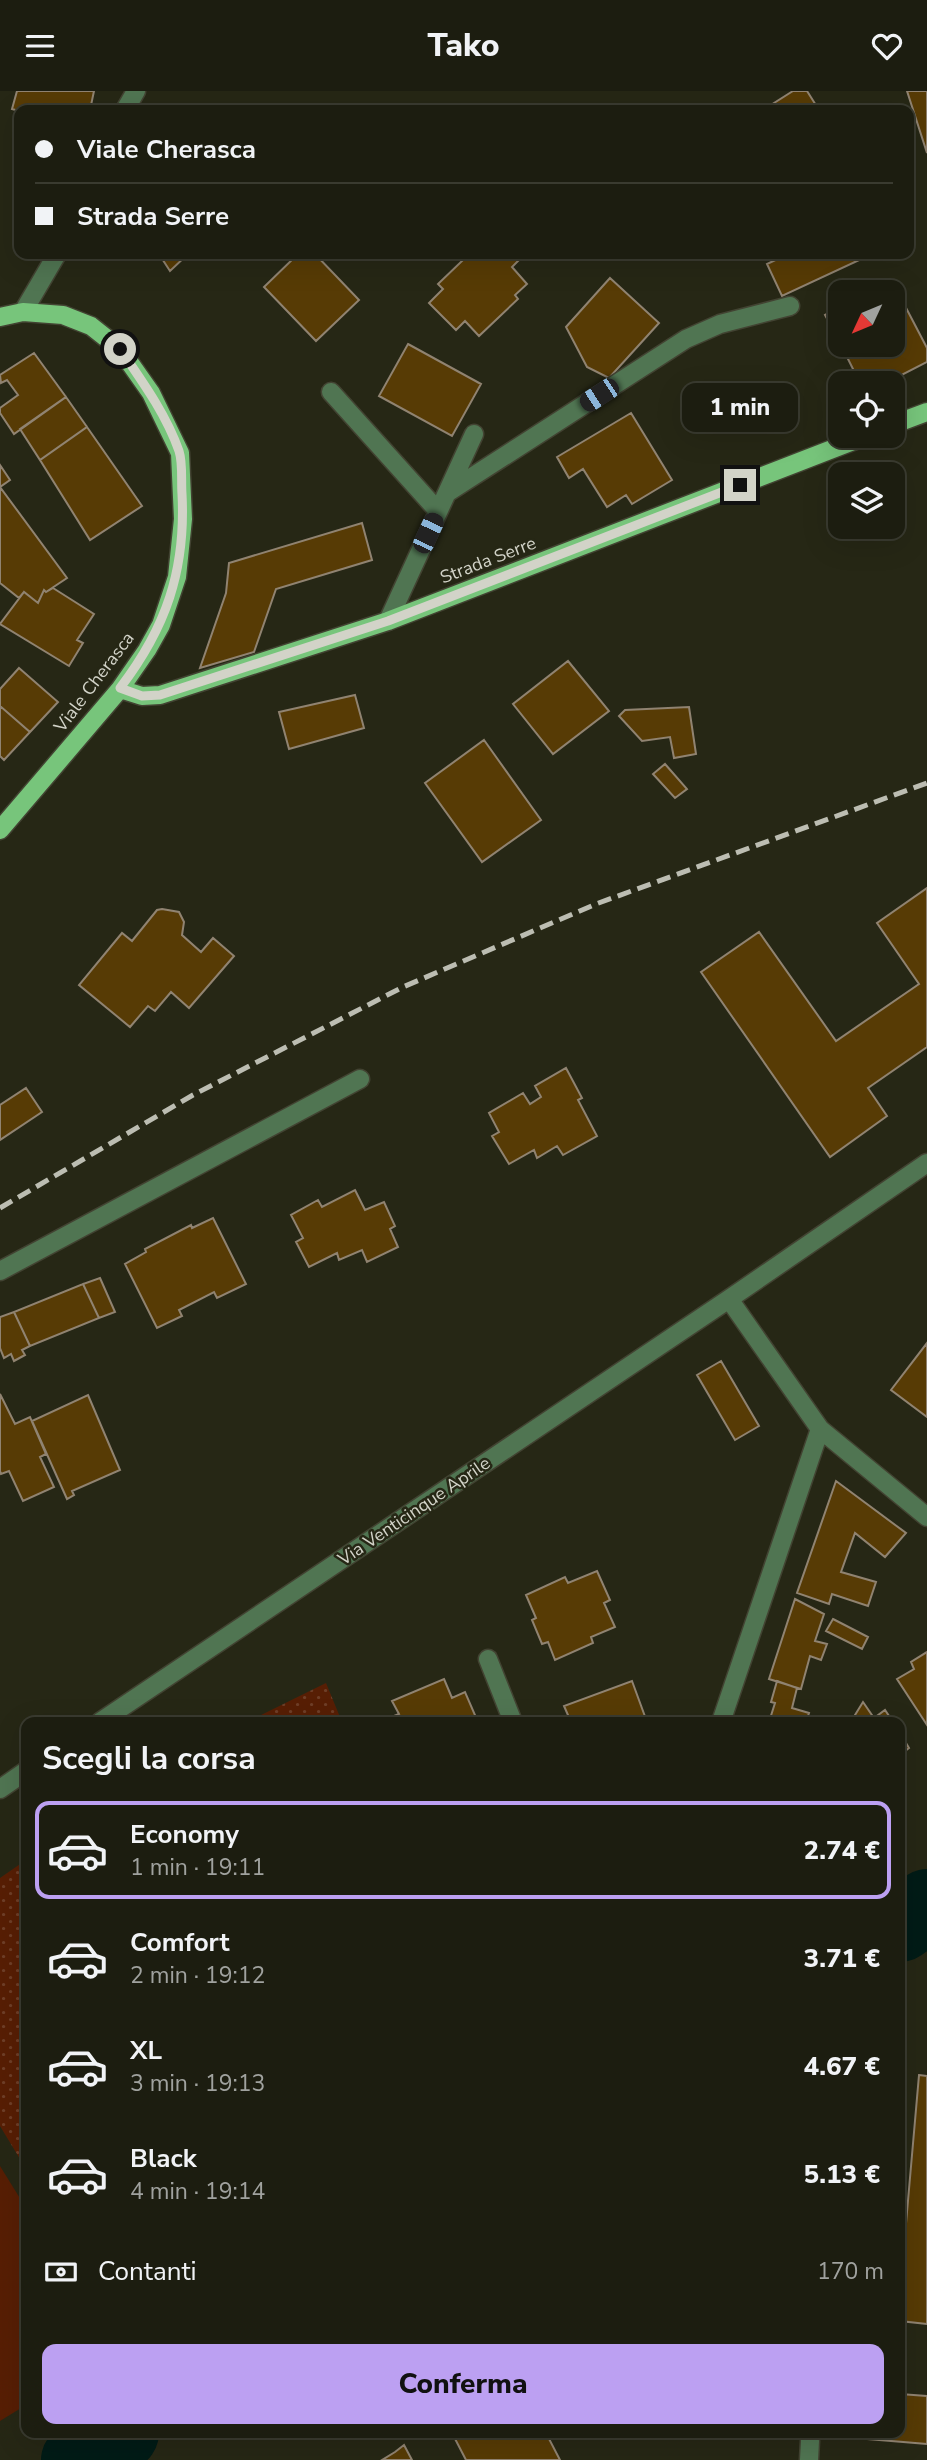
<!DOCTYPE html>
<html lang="it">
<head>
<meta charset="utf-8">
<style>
  :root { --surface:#1c1d10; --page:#292a1e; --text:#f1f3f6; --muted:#a0a29f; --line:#3a3b30; --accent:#bca0f2 }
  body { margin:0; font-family:"Nunito Sans",sans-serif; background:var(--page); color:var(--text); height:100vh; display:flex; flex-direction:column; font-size:26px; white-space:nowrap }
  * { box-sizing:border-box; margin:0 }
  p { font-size:23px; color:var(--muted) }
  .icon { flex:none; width:38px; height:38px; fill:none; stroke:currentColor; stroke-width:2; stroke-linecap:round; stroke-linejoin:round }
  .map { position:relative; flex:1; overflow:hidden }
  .drawer { position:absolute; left:21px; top:1626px; width:884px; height:721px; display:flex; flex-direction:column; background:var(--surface); border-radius:14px; box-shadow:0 7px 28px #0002,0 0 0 2px var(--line) }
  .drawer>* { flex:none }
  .banner { position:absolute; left:14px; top:14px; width:900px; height:154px; border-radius:14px; box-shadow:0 7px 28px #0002,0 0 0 2px var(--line); display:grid; align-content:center; height:154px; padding:0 21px; background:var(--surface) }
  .needle { width:46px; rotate:226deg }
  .controls { position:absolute; left:828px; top:189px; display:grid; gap:14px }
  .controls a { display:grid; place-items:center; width:77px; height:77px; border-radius:14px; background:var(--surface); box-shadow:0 7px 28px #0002,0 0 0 2px var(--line); font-size:35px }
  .end { position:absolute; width:32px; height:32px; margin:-16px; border:9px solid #d2d3c8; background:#111; box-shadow:0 0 0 4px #111 }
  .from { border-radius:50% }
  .bubble { position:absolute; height:49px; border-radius:14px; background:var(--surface); box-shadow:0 7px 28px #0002,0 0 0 2px var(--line); font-size:23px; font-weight:800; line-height:49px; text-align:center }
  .car { position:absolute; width:21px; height:42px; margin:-21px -10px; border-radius:9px; box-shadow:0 0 5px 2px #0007; background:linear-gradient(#222 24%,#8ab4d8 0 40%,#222 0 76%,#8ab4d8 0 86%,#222 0) }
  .banner b { display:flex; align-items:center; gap:24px; height:66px; font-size:26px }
  .banner b+b { border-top:2px solid var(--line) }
  .banner i { width:18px; height:18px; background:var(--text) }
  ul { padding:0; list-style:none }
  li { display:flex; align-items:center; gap:21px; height:98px; margin:0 14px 10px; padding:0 7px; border:4px solid transparent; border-radius:14px }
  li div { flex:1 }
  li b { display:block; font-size:26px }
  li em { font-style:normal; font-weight:800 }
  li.active { border-color:var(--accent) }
  li>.icon { width:63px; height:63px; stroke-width:1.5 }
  h2 { padding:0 21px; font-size:32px; line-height:84px }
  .pay { display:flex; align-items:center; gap:18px; height:77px; padding:0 21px; font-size:26px }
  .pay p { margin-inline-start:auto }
  .cta { display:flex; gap:14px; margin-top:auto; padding:14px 21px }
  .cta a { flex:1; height:80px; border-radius:14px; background:var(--accent); color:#111; font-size:28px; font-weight:800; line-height:80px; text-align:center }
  header { display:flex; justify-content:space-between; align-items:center; height:91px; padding:0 21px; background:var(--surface); font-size:32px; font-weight:800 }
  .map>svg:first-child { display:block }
  .grass { fill:url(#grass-dots) }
  .garden { fill:#571e04 }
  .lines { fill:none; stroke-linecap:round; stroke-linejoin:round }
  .river { stroke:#001b16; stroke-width:74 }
  .building { fill:#573b05; stroke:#908371; stroke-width:2 }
  .minor-casing { stroke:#424332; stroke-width:21 }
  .major-casing { stroke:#424332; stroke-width:21 }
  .minor { stroke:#507552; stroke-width:18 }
  .major { stroke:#77c57b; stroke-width:18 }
  .rail { stroke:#bcbdb2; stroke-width:5; stroke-dasharray:14 7; stroke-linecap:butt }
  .route { stroke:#d2d3c8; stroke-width:9 }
  .labels { text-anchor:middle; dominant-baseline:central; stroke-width:5; stroke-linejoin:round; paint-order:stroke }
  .street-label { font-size:18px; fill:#d2d3c8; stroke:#262715 }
</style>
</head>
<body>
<header><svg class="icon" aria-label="menu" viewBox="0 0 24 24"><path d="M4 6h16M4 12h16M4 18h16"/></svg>Tako<svg class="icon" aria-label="heart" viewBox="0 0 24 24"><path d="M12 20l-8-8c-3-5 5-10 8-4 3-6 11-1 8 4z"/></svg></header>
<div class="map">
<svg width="927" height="2369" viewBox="0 0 927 2369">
  <defs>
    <pattern id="grass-dots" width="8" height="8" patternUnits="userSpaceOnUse" patternTransform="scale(1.75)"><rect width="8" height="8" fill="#571e04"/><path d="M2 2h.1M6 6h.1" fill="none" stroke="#6e3e27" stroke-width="1.8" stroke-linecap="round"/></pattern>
  </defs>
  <rect width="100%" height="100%" fill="#262715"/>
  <!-- grass -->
  <path class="grass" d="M 326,1592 L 342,1631 L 247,1631 Z
    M 26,1769 L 26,2078 L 0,2035 L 0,1787 Z"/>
  <!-- garden -->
  <path class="garden" d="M 0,2075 L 26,2117 L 26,2314 L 0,2330 Z"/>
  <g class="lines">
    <!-- river -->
    <path class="river" d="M 900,1834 L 927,1815
      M 78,2369 L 122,2342"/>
  </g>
  <!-- building -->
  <path class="building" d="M 17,0 L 94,0 L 90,19 L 19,20 L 12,18 Z
    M 793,0 L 807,0 L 819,19 L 763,19 Z
    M 907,0 L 927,0 L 927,62 Z
    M 159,163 L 188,163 L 170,180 Z
    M 298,163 L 315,163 L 359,209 L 316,250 L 264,196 Z
    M 455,163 L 524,164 L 512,176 L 527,193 L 515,204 L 518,208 L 479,245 L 465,230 L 456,239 L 429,212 L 443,198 L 438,193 L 462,170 Z
    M 788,163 L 872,163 L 782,205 L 767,173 Z
    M 610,187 L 659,232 L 609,287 L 587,276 L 566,236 Z
    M 892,190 L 927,257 L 927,271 L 886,292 L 860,292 L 841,254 L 892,254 L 892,201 L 870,201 Z
    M 840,216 L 840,252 L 825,224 Z
    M 408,253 L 481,293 L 452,345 L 379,305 Z
    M 34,262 L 66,306 L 14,343 L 0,322 L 0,317 L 18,304 L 7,289 L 1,292 L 0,284 Z
    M 66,306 L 87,336 L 40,369 L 20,338 Z
    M 631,322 L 672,389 L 632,413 L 626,404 L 607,416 L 583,378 L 569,387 L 557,366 Z
    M 87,336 L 142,415 L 90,449 L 40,369 Z
    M 0,374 L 10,389 L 0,396 Z
    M 0,396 L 67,487 L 46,501 L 44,499 L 38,512 L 24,501 L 19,507 L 0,492 Z
    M 362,432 L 372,469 L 276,498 L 254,561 L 200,577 L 226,502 L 229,472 Z
    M 53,497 L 94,523 L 77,549 L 83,552 L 69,575 L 0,533 L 24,501 L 38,512 L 44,499 L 46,501 Z
    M 568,570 L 609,620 L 553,663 L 513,613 Z
    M 19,577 L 58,611 L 30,641 L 0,615 L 0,598 Z
    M 355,604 L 364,637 L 289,658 L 279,621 Z
    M 0,615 L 30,641 L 4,669 L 0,665 Z
    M 689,616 L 696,663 L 674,667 L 670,646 L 642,650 L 619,625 L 625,619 Z
    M 484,649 L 541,729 L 482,771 L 425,692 Z
    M 665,673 L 687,698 L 675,707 L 653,683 Z
    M 927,797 L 927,956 L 868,997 L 887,1025 L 830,1066 L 701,881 L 759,841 L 836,950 L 919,893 L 877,832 Z
    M 162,818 L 179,821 L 184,831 L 182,844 L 201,861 L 213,847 L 234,865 L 189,917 L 171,901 L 155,920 L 148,915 L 130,936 L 79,894 L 122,842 L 132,850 L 157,819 Z
    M 566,977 L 582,1007 L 578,1009 L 597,1045 L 563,1064 L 557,1055 L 537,1067 L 534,1059 L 509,1073 L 492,1045 L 499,1041 L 489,1022 L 523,1002 L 530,1013 L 541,1006 L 535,995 Z
    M 26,997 L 42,1021 L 0,1049 L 0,1014 Z
    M 355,1099 L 365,1119 L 384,1111 L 395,1135 L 390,1138 L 398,1156 L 367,1171 L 362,1159 L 339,1169 L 337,1162 L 309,1176 L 296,1151 L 303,1147 L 291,1124 L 318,1109 L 322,1116 Z
    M 213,1127 L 246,1193 L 217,1207 L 214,1201 L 179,1219 L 182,1225 L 157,1237 L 125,1173 L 146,1161 L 145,1158 L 191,1134 L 192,1137 Z
    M 100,1187 L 115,1221 L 99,1227 L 83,1193 Z
    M 83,1193 L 99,1227 L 30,1255 L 14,1221 Z
    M 14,1221 L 30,1255 L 22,1259 L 25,1264 L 14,1270 L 11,1263 L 4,1267 L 0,1257 L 0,1226 Z
    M 927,1252 L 927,1326 L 891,1299 Z
    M 721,1270 L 759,1335 L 735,1349 L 697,1284 Z
    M 0,1303 L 15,1333 L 30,1326 L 46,1363 L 40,1366 L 54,1396 L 23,1410 L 9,1380 L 1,1383 L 0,1380 Z
    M 88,1304 L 120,1379 L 72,1400 L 74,1404 L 67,1408 L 32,1330 Z
    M 836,1390 L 906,1442 L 885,1466 L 855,1442 L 841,1481 L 876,1491 L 868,1515 L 832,1503 L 829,1513 L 797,1502 Z
    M 597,1480 L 610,1509 L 604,1512 L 615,1536 L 591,1546 L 593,1552 L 555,1569 L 548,1551 L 542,1553 L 532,1529 L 536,1527 L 526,1504 L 565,1486 L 568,1492 Z
    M 795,1508 L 824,1523 L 815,1550 L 827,1553 L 821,1569 L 810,1565 L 801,1598 L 769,1588 Z
    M 833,1528 L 868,1546 L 862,1558 L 826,1540 Z
    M 927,1561 L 927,1634 L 897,1588 L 914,1578 L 911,1571 Z
    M 444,1588 L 452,1607 L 465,1601 L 478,1631 L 385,1631 L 384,1629 L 399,1623 L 392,1610 Z
    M 632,1590 L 647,1631 L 571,1631 L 564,1615 Z
    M 777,1590 L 797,1597 L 792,1617 L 809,1622 L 806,1631 L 769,1631 L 775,1612 L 771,1611 Z
    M 863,1611 L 874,1627 L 885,1619 L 893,1631 L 859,1631 L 855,1624 Z
    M 900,1642 L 909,1657 L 900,1664 Z
    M 919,1984 L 927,1985 L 927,2233 L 900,2230 L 900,2201 Z
    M 900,2303 L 927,2305 L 927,2353 L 856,2347 L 857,2342 L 900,2342 Z
    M 452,2342 L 546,2342 L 560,2369 L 466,2369 Z
    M 404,2354 L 412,2369 L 382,2369 L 395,2361 Z"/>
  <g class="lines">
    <!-- minor casing -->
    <g class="minor-casing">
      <path id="minor" d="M 125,19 L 136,0
        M 23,221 L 57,163
        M 331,301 L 438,420
        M 447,402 L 686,248 L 720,233 L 790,215
        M 388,530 L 474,343
        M 0,1180 L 360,988
        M 729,1208 L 820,1338 L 927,1426
        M 488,1568 L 513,1631
        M 100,1631 L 729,1208 L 927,1072
        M 721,1631 L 820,1338
        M 0,1698 L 26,1680
        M 809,2369 L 810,2350"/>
    </g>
    <!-- major casing -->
    <g class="major-casing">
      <path id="major" d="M 0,226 L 23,221 L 63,224 L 91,235 L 120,258 L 151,302 L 180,362 L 183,428 L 177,486 L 161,534 L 147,559 L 120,598 L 0,739
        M 892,334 L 927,321
        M 120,598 L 142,605 L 160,604 L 388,530 L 866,345"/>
    </g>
    <!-- minor -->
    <use href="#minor" class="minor"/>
    <!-- major -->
    <use href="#major" class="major"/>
    <!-- rail -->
    <path class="rail" d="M 0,1117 L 193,1004 L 403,896 L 596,813 L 927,692"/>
  </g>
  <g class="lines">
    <!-- route -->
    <path class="route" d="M 120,258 C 142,290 166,323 179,360 C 183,372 181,390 182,403 C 186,479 166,537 120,597 L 142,605 L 160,604 L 388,530 L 740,394"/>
  </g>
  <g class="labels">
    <!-- street labels -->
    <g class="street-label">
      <text transform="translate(488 469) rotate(-21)">Strada Serre</text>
      <text transform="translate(94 591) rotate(-53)">Viale Cherasca</text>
      <text transform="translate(414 1420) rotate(-34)">Via Venticinque Aprile</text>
    </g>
  </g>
</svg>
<div class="controls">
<a><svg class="needle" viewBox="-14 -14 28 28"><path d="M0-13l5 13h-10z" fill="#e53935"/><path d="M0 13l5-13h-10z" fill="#a0a29f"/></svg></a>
<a><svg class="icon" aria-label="locate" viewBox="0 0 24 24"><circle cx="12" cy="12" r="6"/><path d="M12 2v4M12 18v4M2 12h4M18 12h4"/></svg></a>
<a><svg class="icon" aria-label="layers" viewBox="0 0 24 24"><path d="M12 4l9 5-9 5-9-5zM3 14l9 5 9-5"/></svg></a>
</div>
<i class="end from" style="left:120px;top:258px"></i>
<i class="end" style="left:740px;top:394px"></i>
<div class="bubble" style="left:682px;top:292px;width:116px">1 min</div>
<i class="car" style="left:599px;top:304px;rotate:237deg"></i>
<i class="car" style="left:428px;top:442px;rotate:25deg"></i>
<div class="banner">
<b><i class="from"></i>Viale Cherasca</b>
<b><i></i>Strada Serre</b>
</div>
<section class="drawer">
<h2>Scegli la corsa</h2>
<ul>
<li class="active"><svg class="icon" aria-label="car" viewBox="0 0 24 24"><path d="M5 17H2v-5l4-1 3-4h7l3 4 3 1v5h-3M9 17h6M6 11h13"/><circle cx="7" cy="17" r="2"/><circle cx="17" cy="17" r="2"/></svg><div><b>Economy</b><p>1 min · 19:11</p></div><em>2.74 €</em></li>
<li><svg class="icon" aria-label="car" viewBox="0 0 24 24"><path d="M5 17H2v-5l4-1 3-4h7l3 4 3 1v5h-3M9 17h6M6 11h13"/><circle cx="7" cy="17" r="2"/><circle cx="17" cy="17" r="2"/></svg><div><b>Comfort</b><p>2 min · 19:12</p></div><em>3.71 €</em></li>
<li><svg class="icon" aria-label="car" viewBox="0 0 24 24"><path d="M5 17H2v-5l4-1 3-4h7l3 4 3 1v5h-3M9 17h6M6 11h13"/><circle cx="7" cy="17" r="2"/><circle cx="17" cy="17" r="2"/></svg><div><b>XL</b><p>3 min · 19:13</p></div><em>4.67 €</em></li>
<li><svg class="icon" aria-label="car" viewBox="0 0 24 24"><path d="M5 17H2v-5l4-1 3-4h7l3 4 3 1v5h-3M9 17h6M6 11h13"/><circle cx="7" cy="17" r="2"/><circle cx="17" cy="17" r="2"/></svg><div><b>Black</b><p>4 min · 19:14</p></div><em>5.13 €</em></li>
</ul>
<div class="pay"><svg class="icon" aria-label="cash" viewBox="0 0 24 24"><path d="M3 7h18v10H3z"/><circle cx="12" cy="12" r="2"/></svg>Contanti<p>170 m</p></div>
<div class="cta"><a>Conferma</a></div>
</section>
</div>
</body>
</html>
